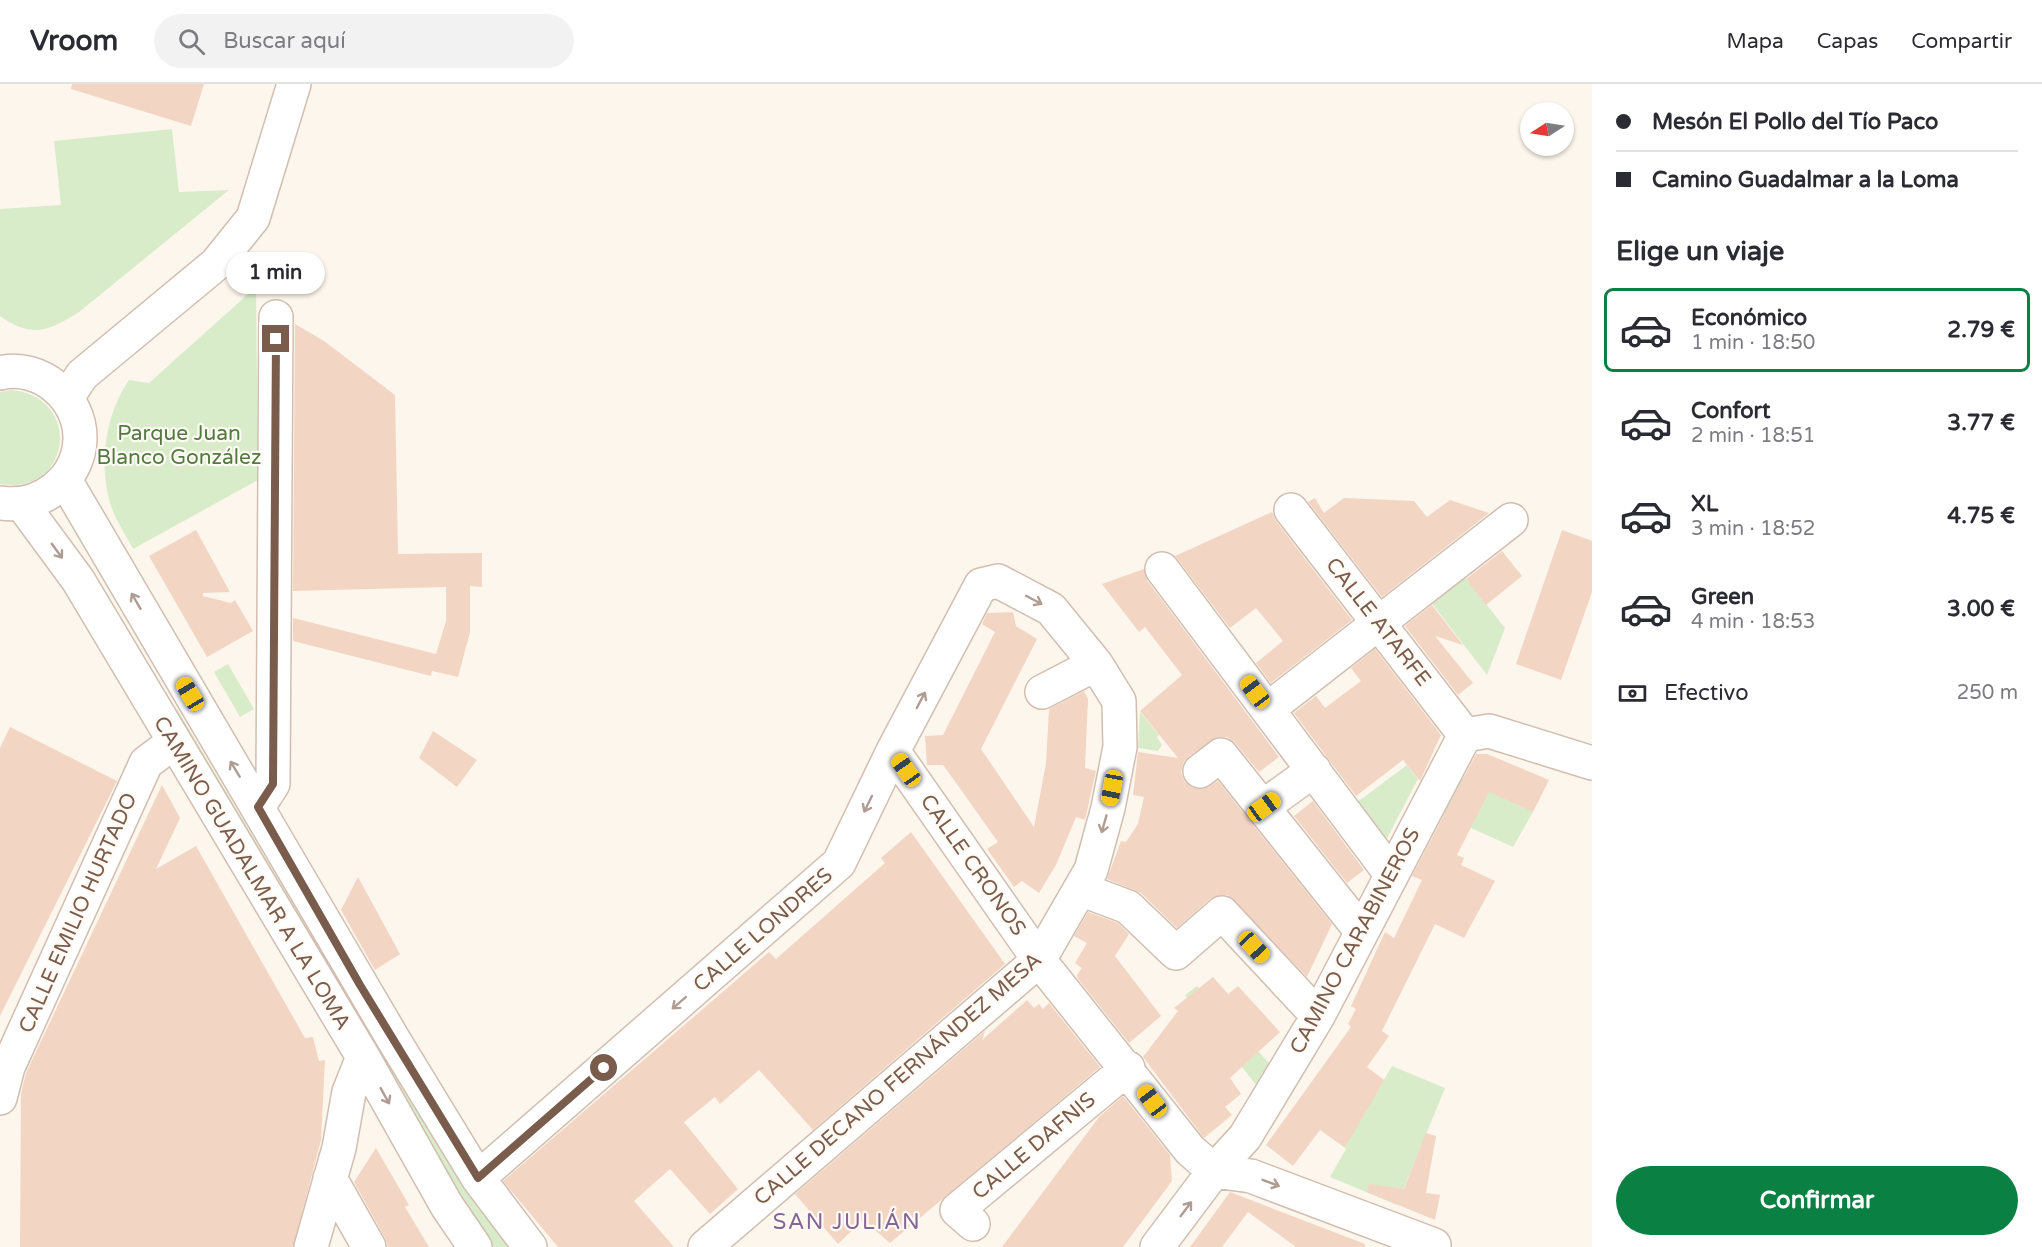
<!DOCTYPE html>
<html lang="es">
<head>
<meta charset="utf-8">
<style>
  :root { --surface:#fff; --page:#f2f2f3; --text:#2b2b33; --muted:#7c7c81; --line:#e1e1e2; --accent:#0b8043 }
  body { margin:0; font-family:"Varela Round",sans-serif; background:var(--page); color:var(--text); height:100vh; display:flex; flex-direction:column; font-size:22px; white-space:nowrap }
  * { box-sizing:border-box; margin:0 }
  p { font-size:20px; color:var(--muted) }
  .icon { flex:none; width:33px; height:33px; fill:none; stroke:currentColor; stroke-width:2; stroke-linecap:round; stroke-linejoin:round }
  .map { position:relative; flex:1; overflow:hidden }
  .side { display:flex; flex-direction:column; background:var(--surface); width:450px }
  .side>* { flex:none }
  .guide { display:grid; align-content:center; height:132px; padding:0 24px; background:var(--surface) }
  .needle { width:39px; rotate:258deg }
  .controls { position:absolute; left:1520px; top:18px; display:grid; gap:12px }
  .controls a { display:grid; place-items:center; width:54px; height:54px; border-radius:50%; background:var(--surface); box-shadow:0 2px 4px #0004; font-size:30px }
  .end { position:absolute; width:27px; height:27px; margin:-14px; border:8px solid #7a5c4d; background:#fff; box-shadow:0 0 0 3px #fff }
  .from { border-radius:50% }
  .bubble { position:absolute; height:42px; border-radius:21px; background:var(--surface); box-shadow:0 2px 4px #0004; font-size:20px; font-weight:800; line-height:42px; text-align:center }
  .car { position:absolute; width:18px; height:36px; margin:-18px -9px; border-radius:8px; box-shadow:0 0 4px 2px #0007; background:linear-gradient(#f5c518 24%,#345 0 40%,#f5c518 0 76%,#345 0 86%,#f5c518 0) }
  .guide b { display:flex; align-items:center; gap:21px; height:57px; font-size:22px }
  .guide b+b { border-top:2px solid var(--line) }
  .guide i { width:15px; height:15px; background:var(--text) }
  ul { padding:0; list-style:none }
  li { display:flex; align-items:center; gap:18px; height:84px; margin:0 12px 9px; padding:0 12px; border:3px solid transparent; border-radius:9px }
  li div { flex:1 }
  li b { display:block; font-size:22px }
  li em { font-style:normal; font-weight:800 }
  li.selected { border-color:var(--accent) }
  li>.icon { width:54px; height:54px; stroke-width:1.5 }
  h2 { padding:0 24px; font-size:27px; line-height:72px }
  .pay { display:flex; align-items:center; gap:15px; height:66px; padding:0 24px; font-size:22px }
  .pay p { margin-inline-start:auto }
  .primary-button { display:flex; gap:12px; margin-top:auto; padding:12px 24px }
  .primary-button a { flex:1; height:69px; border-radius:36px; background:var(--accent); color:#fff; font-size:24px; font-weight:800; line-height:69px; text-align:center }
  header { display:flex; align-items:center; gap:36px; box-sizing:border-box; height:84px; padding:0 30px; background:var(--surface); border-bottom:2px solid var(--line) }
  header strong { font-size:28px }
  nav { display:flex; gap:33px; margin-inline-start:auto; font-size:21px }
  .search { width:420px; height:54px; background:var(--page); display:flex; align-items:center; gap:15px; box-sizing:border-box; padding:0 21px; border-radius:33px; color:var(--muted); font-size:22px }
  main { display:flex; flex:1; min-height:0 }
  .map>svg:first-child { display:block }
  .green { fill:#d8ecc9 }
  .building { fill:#f3d5c3 }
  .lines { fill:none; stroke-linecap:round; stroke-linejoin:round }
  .minor-casing { stroke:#d1beb0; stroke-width:36 }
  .minor { stroke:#fff; stroke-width:33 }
  .oneway { stroke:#af9d94 }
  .route { stroke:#7a5c4d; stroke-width:8 }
  .labels { text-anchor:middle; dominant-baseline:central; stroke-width:4.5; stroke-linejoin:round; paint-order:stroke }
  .park-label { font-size:21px; fill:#537a41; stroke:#fffaf3 }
  .street-label { font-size:21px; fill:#7a5c4d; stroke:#fffaf3 }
  .neighbourhood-label { font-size:22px; letter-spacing:1.5px; fill:#846695; stroke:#fffaf3 }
</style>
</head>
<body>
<header>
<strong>Vroom</strong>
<div class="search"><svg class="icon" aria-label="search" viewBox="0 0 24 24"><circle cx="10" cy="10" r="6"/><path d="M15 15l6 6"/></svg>Buscar aquí</div>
<nav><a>Mapa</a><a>Capas</a><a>Compartir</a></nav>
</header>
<main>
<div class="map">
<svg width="1592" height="1163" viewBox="0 0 1592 1163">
  <rect width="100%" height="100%" fill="#fdf6ec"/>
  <!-- green -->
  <path class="green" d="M 172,45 L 179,108 L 229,106 L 79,228 C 47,248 32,254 0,232 L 0,125 L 61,121 L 54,57 Z
    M 256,203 L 258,396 L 133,465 C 125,449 113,433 109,415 C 99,376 106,329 129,296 L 149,299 Z
    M 12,306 C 84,314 71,412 0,400 L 0,308 Z
    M 1460,487 L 1505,544 L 1487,591 L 1427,513 Z
    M 228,580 L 254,625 L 240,633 L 214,588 Z
    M 177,625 L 340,899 L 336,901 L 175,632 Z
    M 1140,628 L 1159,651 L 1157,653 L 1162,661 L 1158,667 L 1138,664 Z
    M 1407,681 L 1418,695 L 1386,756 L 1356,719 Z
    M 1454,691 L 1533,728 L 1513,763 L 1436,728 Z
    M 1197,902 L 1272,982 L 1257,1002 L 1185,911 Z
    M 353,923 L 467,1103 L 510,1163 L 494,1163 L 459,1111 L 349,925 Z
    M 1392,982 L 1445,1004 L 1397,1121 L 1330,1093 L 1346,1065 L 1344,1063 Z"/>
  <!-- building -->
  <path class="building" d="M 72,0 L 204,0 L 191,42 L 71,5 Z
    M 295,240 L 324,257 L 395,311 L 398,470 L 482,469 L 482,503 L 470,502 L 470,548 L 458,593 L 432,587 L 431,592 L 293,557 L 293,534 L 436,570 L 446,537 L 446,503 L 293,507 Z
    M 1315,414 L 1324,429 L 1344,414 L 1414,417 L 1427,433 L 1450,416 L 1489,429 L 1382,513 L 1308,418 Z
    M 1272,428 L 1276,437 L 1352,536 L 1271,599 L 1256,579 L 1283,557 L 1256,524 L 1230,544 L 1175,472 Z
    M 196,446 L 230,508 L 203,509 L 203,512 L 231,519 L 235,516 L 253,547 L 207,573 L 149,472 Z
    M 1562,446 L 1592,457 L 1592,508 L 1561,596 L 1516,580 Z
    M 1502,467 L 1522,492 L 1486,521 L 1466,495 Z
    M 1144,485 L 1147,496 L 1279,673 L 1259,688 L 1235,659 L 1227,653 L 1218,653 L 1189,672 L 1183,679 L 1181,689 L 1185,698 L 1193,704 L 1203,705 L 1218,697 L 1332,840 L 1307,893 L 1228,811 L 1219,811 L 1210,815 L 1177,844 L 1141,809 L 1107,795 L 1121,757 L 1126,758 L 1138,740 L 1144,713 L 1133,711 L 1138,668 L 1178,674 L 1140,627 L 1182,591 L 1145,543 L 1139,548 L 1102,500 Z
    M 1432,521 L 1463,561 L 1435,552 L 1473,599 L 1458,611 L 1405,542 Z
    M 1013,528 L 1016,542 L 1037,555 L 981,665 L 1034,743 L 1046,679 L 1049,625 L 1084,607 L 1088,615 L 1085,684 L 1096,687 L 1085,736 L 1076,733 L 1056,781 L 1039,809 L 1022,797 L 1014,803 L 987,765 L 998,758 L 954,696 L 943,681 L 927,681 L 925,652 L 943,651 L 995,548 L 982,540 L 987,529 Z
    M 1375,565 L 1441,651 L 1420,697 L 1403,676 L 1356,712 L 1294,629 L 1316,612 L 1325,624 L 1361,597 L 1351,584 Z
    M 10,643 L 117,697 L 0,932 L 0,664 Z
    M 433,647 L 477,676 L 457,703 L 419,674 Z
    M 1476,670 L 1487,670 L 1549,696 L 1533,728 L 1489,708 L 1457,771 L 1464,774 L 1461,781 L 1495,797 L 1464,854 L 1435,840 L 1382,947 L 1389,952 L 1367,983 L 1384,996 L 1352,1052 L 1344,1063 L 1320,1046 L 1293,1082 L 1266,1061 L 1351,943 L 1348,940 L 1356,925 L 1351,922 L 1385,848 L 1394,854 L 1422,796 L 1412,792 Z
    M 162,701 L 180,734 L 156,785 L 196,762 L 305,954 L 313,953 L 319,977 L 325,976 L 321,1056 L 293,1163 L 20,1163 L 21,1009 L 26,989 Z
    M 1313,717 L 1364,786 L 1347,799 L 1294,732 Z
    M 911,748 L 1005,880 L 813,1046 L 759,986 L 720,1020 L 715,1013 L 684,1038 L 738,1105 L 710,1130 L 670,1085 L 634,1117 L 674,1163 L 558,1163 L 503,1097 L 769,868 L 776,875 L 885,779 L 881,774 Z
    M 358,793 L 400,870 L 375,886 L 341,826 Z
    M 1088,828 L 1118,839 L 1129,850 L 1115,872 L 1161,932 L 1129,959 L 1078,895 L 1077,891 L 1082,884 L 1075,879 L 1087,859 L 1074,852 Z
    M 1213,893 L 1228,910 L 1238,902 L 1280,948 L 1230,994 L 1241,1010 L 1225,1023 L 1232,1031 L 1204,1054 L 1143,973 L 1178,927 L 1174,924 Z
    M 1027,916 L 1034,924 L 1039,920 L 1043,925 L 1049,919 L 1100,983 L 890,1159 L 863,1136 L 838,1160 L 795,1110 L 985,947 L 982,956 Z
    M 1123,1012 L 1170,1071 L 1172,1097 L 1123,1163 L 1002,1163 L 1099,1033 Z
    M 1426,1049 L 1436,1052 L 1426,1109 L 1440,1111 L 1435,1136 L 1367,1108 L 1369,1100 L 1404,1105 Z
    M 376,1064 L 409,1121 L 405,1123 L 429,1163 L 388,1163 L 385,1154 L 354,1098 Z
    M 1230,1108 L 1365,1160 L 1365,1163 L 1296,1163 L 1248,1128 L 1222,1163 L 1190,1163 Z"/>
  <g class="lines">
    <!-- minor casing -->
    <g class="minor-casing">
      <path id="minor" d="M 0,289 C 40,279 81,314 80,355 C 79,396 40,425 1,419
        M 67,314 L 82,291 L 216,180 L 253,134 L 294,0
        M 65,396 L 392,953 L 478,1094 L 530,1163
        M 22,420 L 78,496 L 363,973 L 447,1122 L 475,1163
        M 1291,426 L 1465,651
        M 1162,485 L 1391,790
        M 1042,608 L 1096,580
        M 1268,625 L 1511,436
        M 893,667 L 1039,876 L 1190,1066 L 1214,1087
        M 1200,687 L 1221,671 L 1362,848
        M 1264,722 L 1314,686
        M 258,723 L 273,700 L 276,233
        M 1080,805 L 1128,823 L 1176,869 L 1222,829 L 1318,932
        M 0,1014 L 8,983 L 146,679 L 174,658
        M 1214,1087 L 1251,1092 L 1434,1161
        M 330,1094 L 369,1163
        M 478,1094 L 839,779 L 893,667 L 981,501 L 998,497 L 1051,525 L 1096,580 L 1119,617 L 1120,663 L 1108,724 L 1091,786 L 1039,876 L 705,1163
        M 973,1140 L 957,1126 L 1128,984
        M 311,1163 L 339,1064 L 349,1008 L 363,973
        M 1157,1163 L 1214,1087 L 1245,1053 L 1318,932 L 1465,651 L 1489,647 L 1592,679"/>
    </g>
    <!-- minor -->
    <use href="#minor" class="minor"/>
  </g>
  <!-- one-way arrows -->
  <defs><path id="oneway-shaft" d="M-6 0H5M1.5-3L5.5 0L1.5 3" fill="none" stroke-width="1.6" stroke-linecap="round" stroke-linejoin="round" transform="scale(1.5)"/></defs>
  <g class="oneway">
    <use href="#oneway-shaft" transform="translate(57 467) rotate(54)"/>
    <use href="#oneway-shaft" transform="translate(1034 516) rotate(28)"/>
    <use href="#oneway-shaft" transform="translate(136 517) rotate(-120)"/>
    <use href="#oneway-shaft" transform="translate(921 616) rotate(-62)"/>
    <use href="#oneway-shaft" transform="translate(235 685) rotate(-121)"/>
    <use href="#oneway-shaft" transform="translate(868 720) rotate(116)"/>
    <use href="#oneway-shaft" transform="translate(1104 740) rotate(106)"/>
    <use href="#oneway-shaft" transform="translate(679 919) rotate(139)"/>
    <use href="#oneway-shaft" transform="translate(385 1012) rotate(61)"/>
    <use href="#oneway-shaft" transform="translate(1271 1099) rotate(21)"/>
    <use href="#oneway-shaft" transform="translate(1186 1125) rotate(-53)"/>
  </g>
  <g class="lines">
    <!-- route -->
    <path class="route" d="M 276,255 L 273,700 L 258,723 L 360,901 L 478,1094 L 604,984"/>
  </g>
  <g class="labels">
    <!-- park labels -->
    <g class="park-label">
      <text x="179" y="349">Parque Juan<tspan x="179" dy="24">Blanco González</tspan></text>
    </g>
    <!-- street labels -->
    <g class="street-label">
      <text transform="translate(1378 538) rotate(52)">CALLE ATARFE</text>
      <text transform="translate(973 781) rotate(55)">CALLE CRONOS</text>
      <text transform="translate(252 789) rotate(59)">CAMINO GUADALMAR A LA LOMA</text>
      <text transform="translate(78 829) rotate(-66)">CALLE EMILIO HURTADO</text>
      <text transform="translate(763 846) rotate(-41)">CALLE LONDRES</text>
      <text transform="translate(1355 857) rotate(-62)">CAMINO CARABINEROS</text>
      <text transform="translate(898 995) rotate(-41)">CALLE DECANO FERNÁNDEZ MESA</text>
      <text transform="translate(1034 1062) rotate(-40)">CALLE DAFNIS</text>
    </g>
    <!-- neighbourhood labels -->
    <g class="neighbourhood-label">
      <text x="847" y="1138">SAN JULIÁN</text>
    </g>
  </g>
</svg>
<div class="controls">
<a><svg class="needle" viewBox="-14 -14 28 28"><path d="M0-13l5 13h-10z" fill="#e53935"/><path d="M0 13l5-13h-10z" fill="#7c7c81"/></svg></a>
</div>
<i class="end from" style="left:604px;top:984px"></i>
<i class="end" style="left:276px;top:255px"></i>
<div class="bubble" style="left:226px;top:168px;width:99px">1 min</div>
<i class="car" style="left:1255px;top:608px;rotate:323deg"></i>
<i class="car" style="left:190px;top:610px;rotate:329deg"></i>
<i class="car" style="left:906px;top:686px;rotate:325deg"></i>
<i class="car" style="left:1112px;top:704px;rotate:191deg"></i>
<i class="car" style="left:1264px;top:723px;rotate:54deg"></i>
<i class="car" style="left:1254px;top:863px;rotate:137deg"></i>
<i class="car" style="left:1152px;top:1017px;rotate:323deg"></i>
</div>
<section class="side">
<div class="guide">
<b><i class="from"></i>Mesón El Pollo del Tío Paco</b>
<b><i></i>Camino Guadalmar a la Loma</b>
</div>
<h2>Elige un viaje</h2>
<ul>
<li class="selected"><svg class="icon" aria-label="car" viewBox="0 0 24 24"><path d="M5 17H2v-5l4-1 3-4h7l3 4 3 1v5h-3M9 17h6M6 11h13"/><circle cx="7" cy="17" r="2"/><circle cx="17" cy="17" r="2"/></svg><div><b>Económico</b><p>1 min · 18:50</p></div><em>2.79 €</em></li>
<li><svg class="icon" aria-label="car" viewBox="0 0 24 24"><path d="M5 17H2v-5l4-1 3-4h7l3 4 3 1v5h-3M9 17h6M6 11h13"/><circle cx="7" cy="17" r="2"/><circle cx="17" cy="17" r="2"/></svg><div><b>Confort</b><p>2 min · 18:51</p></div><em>3.77 €</em></li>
<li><svg class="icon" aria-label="car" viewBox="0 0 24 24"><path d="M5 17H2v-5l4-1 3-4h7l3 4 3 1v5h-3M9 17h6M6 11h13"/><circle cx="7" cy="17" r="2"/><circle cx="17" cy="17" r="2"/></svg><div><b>XL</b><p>3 min · 18:52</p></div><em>4.75 €</em></li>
<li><svg class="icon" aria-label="car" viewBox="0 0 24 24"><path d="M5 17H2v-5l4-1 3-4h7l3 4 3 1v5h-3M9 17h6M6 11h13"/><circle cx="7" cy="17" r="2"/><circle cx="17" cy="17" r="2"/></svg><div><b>Green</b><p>4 min · 18:53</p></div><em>3.00 €</em></li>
</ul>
<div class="pay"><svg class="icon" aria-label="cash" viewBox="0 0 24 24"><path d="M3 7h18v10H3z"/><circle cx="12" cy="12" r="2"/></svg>Efectivo<p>250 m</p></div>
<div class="primary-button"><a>Confirmar</a></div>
</section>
</main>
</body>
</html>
